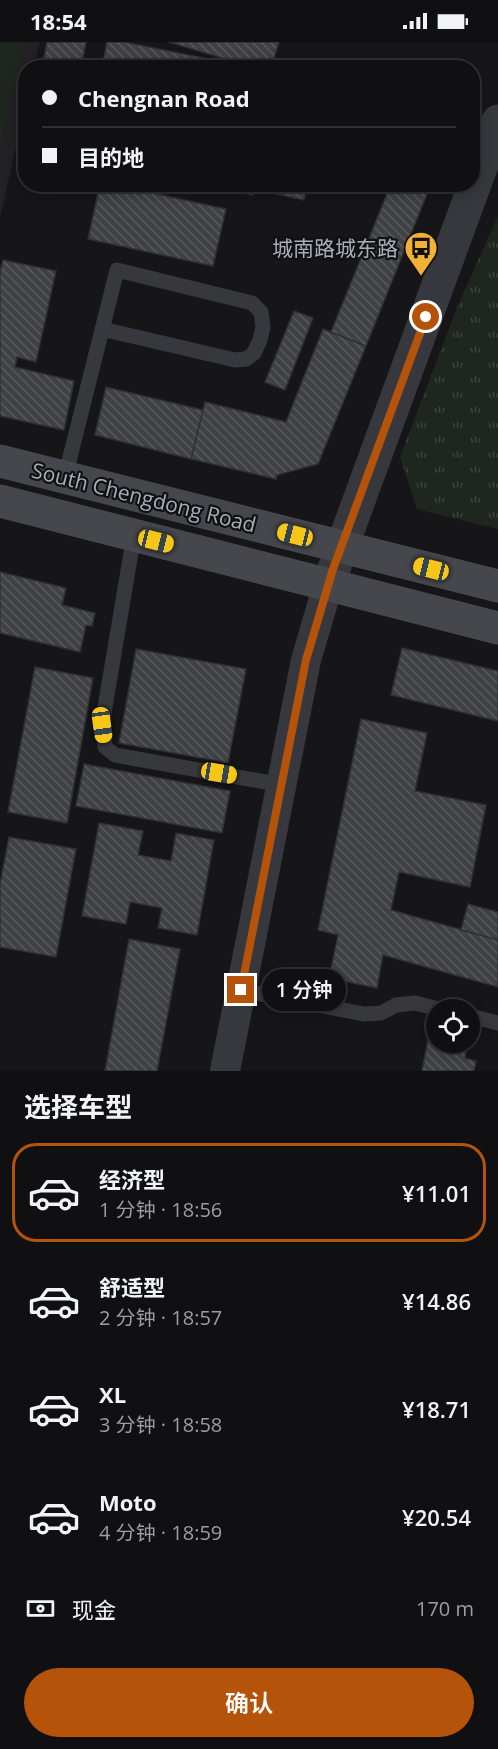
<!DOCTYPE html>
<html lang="zh">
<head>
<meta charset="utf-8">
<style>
  :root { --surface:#101012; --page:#1e1e20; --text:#f1f3f6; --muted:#9c9d9f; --line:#303032; --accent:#b45309 }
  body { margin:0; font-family:"Open Sans","Noto Sans SC",sans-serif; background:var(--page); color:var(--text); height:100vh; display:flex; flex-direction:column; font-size:22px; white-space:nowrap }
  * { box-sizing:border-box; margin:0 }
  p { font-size:20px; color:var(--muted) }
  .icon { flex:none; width:33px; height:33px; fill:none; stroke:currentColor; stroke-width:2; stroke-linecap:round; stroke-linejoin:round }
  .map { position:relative; height:1029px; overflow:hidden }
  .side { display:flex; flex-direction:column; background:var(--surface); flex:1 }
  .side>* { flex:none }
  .top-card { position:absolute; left:18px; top:18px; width:462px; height:132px; border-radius:24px; box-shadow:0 3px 15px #0003,0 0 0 2px var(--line); display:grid; align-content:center; height:132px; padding:0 24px; background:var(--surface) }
  .controls { position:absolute; left:426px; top:957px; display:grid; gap:12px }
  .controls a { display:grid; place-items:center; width:54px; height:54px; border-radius:50%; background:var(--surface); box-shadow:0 3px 15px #0003,0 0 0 2px var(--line); font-size:30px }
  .end { position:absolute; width:27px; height:27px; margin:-14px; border:8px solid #b45309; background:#fff; box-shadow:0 0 0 3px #fff }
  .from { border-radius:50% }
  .bubble { position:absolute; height:42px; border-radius:21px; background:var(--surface); box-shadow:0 3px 15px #0003,0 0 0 2px var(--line); font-size:20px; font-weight:600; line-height:42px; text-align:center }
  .car { position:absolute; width:18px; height:36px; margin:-18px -9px; border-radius:8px; box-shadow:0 0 4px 2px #0007; background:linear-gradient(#f5c518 24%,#345 0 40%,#f5c518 0 76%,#345 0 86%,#f5c518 0) }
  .top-card b { display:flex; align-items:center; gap:21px; height:57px; font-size:22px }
  .top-card b+b { border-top:2px solid var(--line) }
  .top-card i { width:15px; height:15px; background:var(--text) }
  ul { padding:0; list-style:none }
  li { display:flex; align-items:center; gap:18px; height:99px; margin:0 12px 9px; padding:0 12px; border:3px solid transparent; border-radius:24px }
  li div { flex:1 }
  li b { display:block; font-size:22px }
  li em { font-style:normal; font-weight:600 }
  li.on { border-color:var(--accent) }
  li>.icon { width:54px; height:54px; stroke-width:1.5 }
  h2 { padding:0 24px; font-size:27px; line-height:72px }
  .pay { display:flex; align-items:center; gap:15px; height:66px; padding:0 24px; font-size:22px }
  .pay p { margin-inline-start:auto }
  .cta { display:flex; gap:12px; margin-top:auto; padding:12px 24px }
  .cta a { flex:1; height:69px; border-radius:36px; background:var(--accent); color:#fff; font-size:24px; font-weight:600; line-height:69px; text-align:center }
  .status { display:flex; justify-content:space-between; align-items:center; height:42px; padding:0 30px; background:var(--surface); direction:ltr }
  .status svg { height:16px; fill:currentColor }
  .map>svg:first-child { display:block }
  .built { fill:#222225 }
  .green { fill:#1e261f }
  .park { fill:url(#park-tufts) }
  .building { fill:url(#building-back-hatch); stroke:#303034; stroke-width:1.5 }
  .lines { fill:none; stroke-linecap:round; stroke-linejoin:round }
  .service { stroke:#37383d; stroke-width:15 }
  .minor { stroke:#37383d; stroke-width:30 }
  .tertiary { stroke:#37383d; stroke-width:33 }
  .secondary { stroke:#45474d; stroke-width:33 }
  .route { stroke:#b45309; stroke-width:8 }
  .labels { text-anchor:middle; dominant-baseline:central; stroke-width:4.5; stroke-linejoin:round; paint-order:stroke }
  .poi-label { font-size:21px; fill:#a8adb8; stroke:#111113; text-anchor:end }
  .street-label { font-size:21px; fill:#a8adb8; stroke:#111113 }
</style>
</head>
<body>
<div class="status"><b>18:54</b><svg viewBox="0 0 49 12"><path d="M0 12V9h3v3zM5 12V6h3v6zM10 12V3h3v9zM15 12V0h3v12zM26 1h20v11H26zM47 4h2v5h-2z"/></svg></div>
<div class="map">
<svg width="498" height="1029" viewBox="0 0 498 1029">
  <defs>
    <pattern id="park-tufts" width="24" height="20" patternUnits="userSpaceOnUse" patternTransform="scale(1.5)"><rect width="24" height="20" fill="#1e261f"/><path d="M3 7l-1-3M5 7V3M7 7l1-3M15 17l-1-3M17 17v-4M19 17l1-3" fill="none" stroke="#3c433d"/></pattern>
    <pattern id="building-back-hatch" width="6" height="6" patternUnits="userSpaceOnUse" patternTransform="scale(1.5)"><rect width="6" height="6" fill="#404145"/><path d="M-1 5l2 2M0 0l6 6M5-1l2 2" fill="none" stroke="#595a5e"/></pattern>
  </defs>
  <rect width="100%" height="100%" fill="#161618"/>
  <!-- built -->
  <path class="built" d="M 0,0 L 40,0 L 34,25 L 26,26 L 25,64 L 0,176 Z"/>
  <!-- green -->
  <path class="green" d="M 0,0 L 24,0 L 0,106 Z"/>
  <!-- park -->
  <path class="park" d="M 498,174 L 498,487 L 417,467 L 400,415 L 458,263 Z"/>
  <!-- building -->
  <path class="building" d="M 47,0 L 86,0 L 81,26 L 42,26 Z
    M 107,0 L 124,0 L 204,16 L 202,26 L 102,26 Z
    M 169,0 L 279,0 L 271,26 L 255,26 Z
    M 291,21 L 311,26 L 290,26 Z
    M 100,142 L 112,142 L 226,167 L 213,224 L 88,197 Z
    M 203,142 L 255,142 L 253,153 Z
    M 264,142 L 307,142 L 304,158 L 263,149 Z
    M 391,142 L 431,142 L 366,304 L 331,290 Z
    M 3,218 L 56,229 L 36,320 L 17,315 L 15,325 L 74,339 L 64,388 L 0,374 L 0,230 Z
    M 294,269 L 313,276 L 285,348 L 265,340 Z
    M 323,287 L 366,304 L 318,422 L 277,433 L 276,437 L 191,417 L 205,360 L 286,380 Z
    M 106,345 L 203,368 L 191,417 L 95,393 Z
    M 0,530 L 66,546 L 62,563 L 95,571 L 92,584 L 86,583 L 80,610 L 0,591 Z
    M 402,606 L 498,629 L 498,679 L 391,653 Z
    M 136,607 L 246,627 L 228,721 L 119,701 Z
    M 35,625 L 93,636 L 67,781 L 8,770 Z
    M 361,677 L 427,691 L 415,749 L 486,763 L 470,845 L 399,830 L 391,868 L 498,898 L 498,945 L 383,913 L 377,946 L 329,936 L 338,893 L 318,888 Z
    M 84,722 L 230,749 L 222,791 L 76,764 Z
    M 99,781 L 143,789 L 138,813 L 171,819 L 176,791 L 214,798 L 197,893 L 158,886 L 162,866 L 130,860 L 126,882 L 82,874 Z
    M 9,795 L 76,807 L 56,915 L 0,905 L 0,842 Z
    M 468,862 L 498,870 L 498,898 L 461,888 Z
    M 129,897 L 180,907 L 157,1029 L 105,1029 Z
    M 428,997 L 436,999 L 436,1000 L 467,1005 L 465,1016 L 476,1019 L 474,1029 L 422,1029 Z"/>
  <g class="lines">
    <!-- service -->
    <path class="service" d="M 65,435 L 117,228 L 252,261 L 261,270 L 263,285 L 260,298 L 254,311 L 246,317 L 235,318 L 102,287
      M 134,493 L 102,683 L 105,705 L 115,713 L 282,743
      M 241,948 L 364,972 L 381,971 L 396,963 L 415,961 L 443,968
      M 470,974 L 498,981"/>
    <!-- minor -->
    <path class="minor" d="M 225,1029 L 306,618 L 328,543"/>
    <!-- tertiary -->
    <path class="tertiary" d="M 328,543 L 498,79"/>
    <!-- secondary -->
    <path class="secondary" d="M 0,419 L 498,544
      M 0,459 L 498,586"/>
  </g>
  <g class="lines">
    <!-- route -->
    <path class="route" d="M 241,948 L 306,618 L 333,527 L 426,275"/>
  </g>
  <!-- icons -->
  <defs>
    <g id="bus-pin" transform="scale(1.725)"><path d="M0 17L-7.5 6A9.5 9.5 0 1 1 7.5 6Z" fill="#f2b134" stroke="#111113"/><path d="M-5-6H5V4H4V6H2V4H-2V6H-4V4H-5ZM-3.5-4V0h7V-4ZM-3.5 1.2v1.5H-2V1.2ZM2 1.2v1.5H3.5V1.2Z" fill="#111"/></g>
  </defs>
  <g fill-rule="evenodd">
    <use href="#bus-pin" x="421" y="206"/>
  </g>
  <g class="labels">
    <!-- poi labels -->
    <g class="poi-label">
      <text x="398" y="206">城南路城东路</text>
    </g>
    <!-- street labels -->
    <g class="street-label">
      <text transform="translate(144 455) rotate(14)">South Chengdong Road</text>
    </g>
  </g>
</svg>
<div class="controls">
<a><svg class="icon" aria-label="locate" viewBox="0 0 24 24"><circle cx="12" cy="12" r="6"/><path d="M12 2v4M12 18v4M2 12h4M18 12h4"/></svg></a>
</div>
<i class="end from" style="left:426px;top:275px"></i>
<i class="end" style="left:241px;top:948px"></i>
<div class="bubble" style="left:262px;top:927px;width:84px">1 分钟</div>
<i class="car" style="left:295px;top:493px;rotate:284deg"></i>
<i class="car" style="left:156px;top:499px;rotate:104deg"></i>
<i class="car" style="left:431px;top:527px;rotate:284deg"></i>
<i class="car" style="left:102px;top:683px;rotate:172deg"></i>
<i class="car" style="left:219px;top:731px;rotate:100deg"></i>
<div class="top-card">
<b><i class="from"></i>Chengnan Road</b>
<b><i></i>目的地</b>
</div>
</div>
<section class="side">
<h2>选择车型</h2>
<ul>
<li class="on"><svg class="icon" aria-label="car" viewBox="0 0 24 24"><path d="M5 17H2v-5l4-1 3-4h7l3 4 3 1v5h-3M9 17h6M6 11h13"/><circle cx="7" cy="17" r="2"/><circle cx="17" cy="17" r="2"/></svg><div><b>经济型</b><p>1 分钟 · 18:56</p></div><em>¥11.01</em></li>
<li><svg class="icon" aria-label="car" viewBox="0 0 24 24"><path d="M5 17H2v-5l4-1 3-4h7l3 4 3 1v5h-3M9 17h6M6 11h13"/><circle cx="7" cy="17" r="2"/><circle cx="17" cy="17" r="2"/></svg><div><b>舒适型</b><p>2 分钟 · 18:57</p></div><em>¥14.86</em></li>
<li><svg class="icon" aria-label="car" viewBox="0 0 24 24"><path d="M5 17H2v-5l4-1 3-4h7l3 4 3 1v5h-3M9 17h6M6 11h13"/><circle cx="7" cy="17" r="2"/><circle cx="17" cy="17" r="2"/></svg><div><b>XL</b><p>3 分钟 · 18:58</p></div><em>¥18.71</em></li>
<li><svg class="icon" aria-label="car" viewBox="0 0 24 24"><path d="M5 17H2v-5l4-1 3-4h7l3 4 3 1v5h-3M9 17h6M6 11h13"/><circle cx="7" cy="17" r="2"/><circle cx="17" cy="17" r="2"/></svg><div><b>Moto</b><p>4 分钟 · 18:59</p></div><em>¥20.54</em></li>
</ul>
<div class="pay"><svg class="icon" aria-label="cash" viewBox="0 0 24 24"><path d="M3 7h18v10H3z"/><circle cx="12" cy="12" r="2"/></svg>现金<p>170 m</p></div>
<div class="cta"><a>确认</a></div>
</section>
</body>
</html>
